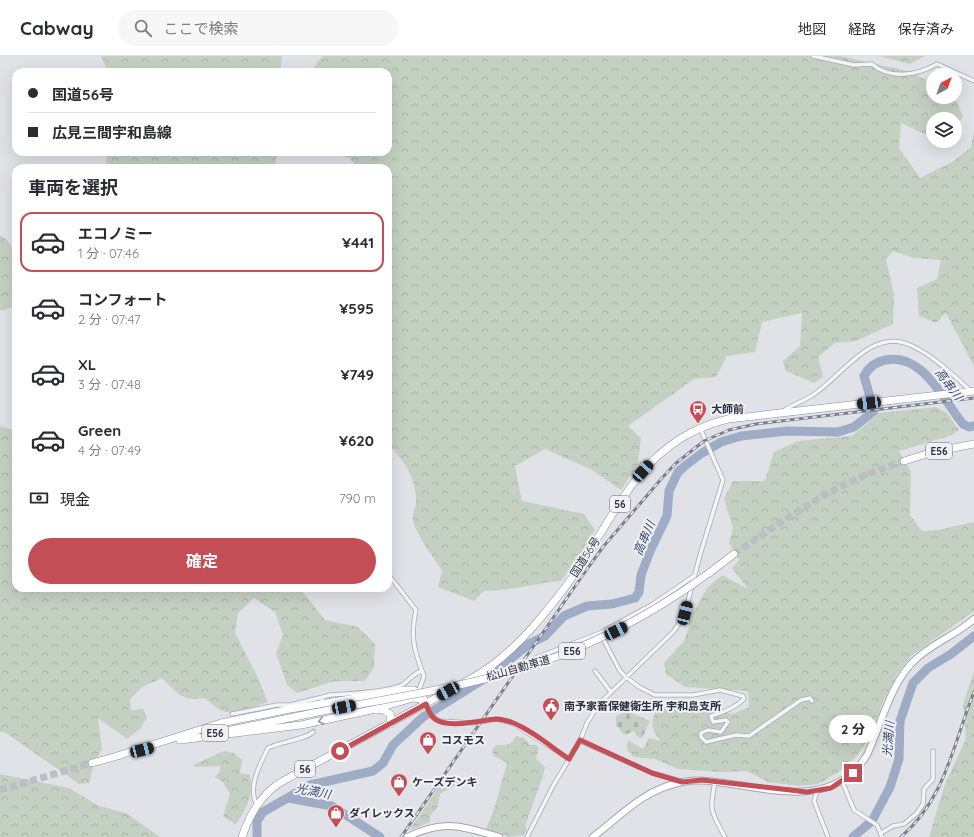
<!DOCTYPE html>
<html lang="ja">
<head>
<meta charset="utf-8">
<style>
  :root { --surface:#fff; --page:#f7f7f7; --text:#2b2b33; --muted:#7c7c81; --line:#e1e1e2; --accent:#c44e55 }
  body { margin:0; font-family:Quicksand,"Noto Sans JP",sans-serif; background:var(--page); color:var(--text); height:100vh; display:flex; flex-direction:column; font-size:15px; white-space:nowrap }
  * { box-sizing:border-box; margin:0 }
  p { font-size:13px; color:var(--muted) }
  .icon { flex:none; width:22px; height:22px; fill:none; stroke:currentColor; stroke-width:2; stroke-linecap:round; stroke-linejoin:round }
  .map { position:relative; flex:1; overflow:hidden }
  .sheet { position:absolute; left:12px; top:108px; width:380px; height:428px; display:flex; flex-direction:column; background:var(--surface); border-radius:12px; box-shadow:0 4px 16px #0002 }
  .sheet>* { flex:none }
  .banner { position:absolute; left:12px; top:12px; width:380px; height:88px; border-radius:12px; box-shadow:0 4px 16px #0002; display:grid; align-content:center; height:88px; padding:0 16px; background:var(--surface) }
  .needle { width:26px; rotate:41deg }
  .tools { position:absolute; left:926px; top:12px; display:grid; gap:8px }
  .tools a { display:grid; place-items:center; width:36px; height:36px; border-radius:50%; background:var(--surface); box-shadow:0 4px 16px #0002; font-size:20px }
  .end { position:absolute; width:18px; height:18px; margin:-9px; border:5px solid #c44e55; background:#fff; box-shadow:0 0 0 2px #fff }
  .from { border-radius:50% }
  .bubble { position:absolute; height:28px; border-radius:14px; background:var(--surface); box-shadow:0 4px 16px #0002; font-size:13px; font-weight:700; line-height:28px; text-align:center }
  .car { position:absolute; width:12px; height:24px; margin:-12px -6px; border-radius:5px; box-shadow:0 0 3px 1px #0007; background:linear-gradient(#222 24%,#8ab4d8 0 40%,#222 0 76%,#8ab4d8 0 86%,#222 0) }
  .banner b { display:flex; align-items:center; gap:14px; height:38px; font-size:15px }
  .banner b+b { border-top:1px solid var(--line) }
  .banner i { width:10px; height:10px; background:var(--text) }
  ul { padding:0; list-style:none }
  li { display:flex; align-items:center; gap:12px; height:60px; margin:0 8px 6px; padding:0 8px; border:2px solid transparent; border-radius:12px }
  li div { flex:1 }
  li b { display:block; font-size:15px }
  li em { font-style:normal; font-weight:700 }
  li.current { border-color:var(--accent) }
  li>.icon { width:36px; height:36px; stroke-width:1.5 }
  h2 { padding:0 16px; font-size:18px; line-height:48px }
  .pay { display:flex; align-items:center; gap:10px; height:44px; padding:0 16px; font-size:15px }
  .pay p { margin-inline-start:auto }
  .action { display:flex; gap:8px; margin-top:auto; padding:8px 16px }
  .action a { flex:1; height:46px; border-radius:24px; background:var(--accent); color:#fff; font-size:16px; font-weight:700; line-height:46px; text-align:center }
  header { display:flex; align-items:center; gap:24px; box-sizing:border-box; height:56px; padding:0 20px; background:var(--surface); border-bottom:1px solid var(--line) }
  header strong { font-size:19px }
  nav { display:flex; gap:22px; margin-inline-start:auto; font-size:14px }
  .search { width:280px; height:36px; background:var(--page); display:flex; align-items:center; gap:10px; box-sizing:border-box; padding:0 14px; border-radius:22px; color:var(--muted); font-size:15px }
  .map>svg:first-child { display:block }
  .forest { fill:url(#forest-crowns) }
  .cemetery { fill:url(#cemetery-stones) }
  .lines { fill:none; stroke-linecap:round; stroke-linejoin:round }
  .river { stroke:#9eadc5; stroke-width:9 }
  .street-tunnel { stroke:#bcbec6; stroke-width:3.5; stroke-dasharray:3.5 2; stroke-linecap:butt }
  .highway-tunnel { stroke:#bcbec6; stroke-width:7; stroke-dasharray:7 3.5; stroke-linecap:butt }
  .street-casing { stroke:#a6a9b2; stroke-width:5 }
  .primary-casing { stroke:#a0a6b3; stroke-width:8 }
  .highway-casing { stroke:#898f9e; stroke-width:8 }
  .street { stroke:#f3f4f7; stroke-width:3.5 }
  .primary { stroke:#fff; stroke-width:6 }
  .highway { stroke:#fff; stroke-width:7 }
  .rail-casing { stroke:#7b8190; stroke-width:3 }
  .rail { stroke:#eff1f6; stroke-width:1.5; stroke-dasharray:4.5; stroke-linecap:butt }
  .highway-bridge-casing { stroke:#898f9e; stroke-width:8; stroke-linecap:butt }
  .highway-bridge { stroke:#fff; stroke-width:7 }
  .oneway { stroke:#94979e }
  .route { stroke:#c44e55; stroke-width:5 }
  .labels { text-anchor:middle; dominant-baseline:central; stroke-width:4; stroke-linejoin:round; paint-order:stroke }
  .shield { fill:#eff1f6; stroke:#656975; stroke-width:1 }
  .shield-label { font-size:10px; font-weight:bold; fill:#2a2f3e }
  .poi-label { font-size:11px; font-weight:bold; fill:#2a2f3e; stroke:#eff1f6; text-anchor:start }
  .street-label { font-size:11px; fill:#2a2f3e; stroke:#eff1f6 }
  .water-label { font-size:12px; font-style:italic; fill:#374b6f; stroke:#eff1f6 }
</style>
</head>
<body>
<header>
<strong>Cabway</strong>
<div class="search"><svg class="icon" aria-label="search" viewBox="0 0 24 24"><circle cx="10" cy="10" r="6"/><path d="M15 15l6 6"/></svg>ここで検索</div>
<nav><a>地図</a><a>経路</a><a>保存済み</a></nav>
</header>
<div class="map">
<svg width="974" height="781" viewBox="0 0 974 781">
  <defs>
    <pattern id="forest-crowns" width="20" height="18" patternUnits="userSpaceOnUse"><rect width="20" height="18" fill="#c4d1c2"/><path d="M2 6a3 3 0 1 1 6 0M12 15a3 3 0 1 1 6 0" fill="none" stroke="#a9b4a8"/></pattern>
    <pattern id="cemetery-stones" width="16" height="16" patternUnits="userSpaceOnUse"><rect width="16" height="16" fill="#c4d1c2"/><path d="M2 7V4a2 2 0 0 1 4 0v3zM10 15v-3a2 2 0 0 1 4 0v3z" fill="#a9b4a8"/></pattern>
  </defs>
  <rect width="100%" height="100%" fill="#e0e2e8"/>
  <!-- forest -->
  <path class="forest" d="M 101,0 L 282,0 L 280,16 L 108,16 Z
    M 322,0 L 840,0 L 907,15 L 933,27 L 933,41 L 941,41 L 957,46 L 963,61 L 955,71 L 955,63 L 933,63 L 933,82 L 901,67 L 899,92 L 920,122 L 952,106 L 971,91 L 974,74 L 974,310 L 946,257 L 936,267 L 919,260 L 917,232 L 937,223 L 941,204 L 914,202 L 893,195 L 886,203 L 894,239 L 893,268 L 856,285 L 835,287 L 818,301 L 823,321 L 814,327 L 786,315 L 783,305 L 800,290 L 802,257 L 762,266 L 755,296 L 727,300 L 716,321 L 694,323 L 628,370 L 641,382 L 638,408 L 621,434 L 592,414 L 545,393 L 515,410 L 522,445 L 584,458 L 595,474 L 584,493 L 561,525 C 535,527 510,535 484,535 L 474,545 L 438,531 L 442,515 C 433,499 417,482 413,464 C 412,458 416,451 416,445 C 417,425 403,401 388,389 L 388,112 L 359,112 L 349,102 L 329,96 L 388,96 L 388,16 L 311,16 Z
    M 879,0 L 925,0 L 910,8 Z
    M 107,96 L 277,96 L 275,112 L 106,112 Z
    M 0,179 C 23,192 16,226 16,249 L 5,254 L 0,254 Z
    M 936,351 L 947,357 L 959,374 L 952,379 L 899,395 L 911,416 L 910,459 L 922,475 L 938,474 L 974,466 L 974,555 L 911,600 L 897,618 L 883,646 L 868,685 L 856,701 L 837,717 L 818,728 L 800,730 L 768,726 L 747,715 L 720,716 L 678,713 L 655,703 L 634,701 L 627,693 L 628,684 L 643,693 L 649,682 L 660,685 C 650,669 651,671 656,653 L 666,649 L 703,644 L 719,655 L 733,658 L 749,651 L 748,635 L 685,631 L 666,618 L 664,607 L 684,585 L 693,557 L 707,532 L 722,519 L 748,533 L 732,512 L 739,504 L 729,487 L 733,472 L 724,443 L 733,425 L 765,425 L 774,396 L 798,385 L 852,380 L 879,357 Z
    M 0,370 L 16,375 L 16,532 L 311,532 L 303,536 L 325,564 L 358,571 L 375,588 L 374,611 L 365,625 L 335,625 L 297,637 L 287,629 L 276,597 L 283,579 L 275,556 L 254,542 L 238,557 L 235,577 L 258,622 L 268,646 C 239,656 229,666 205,642 C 181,645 178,638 162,622 L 142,631 L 130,643 L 131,654 L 143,653 L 147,661 L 141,672 L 127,683 L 98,662 L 102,693 L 94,707 L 89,727 L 79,728 L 6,677 L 0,676 Z
    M 974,615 L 974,781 L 929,781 L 945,728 L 966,683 L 963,649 Z
    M 516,680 L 524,682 L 530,689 L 536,689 L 539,692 L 536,703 L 545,711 L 543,720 L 525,770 L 527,774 L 523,779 L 509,781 L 486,773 L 495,750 L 507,707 L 494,700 L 492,694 L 496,689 C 507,690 511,689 516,680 Z
    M 224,695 L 234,697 L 242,704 L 240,717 L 250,719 C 254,737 247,753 236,768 L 223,761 L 230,738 L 223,726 L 215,721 L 220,715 L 220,710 L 194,711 L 193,709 Z
    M 0,718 L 69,732 L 99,750 L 126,757 L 160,781 L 0,781 Z
    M 455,722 L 459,727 L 440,738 L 437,752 L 430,760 L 430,766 L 411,774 L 412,770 L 441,728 Z"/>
  <!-- cemetery -->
  <path class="cemetery" d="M 627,655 L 650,665 L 642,682 L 638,681 L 634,675 L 624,679 L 616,669 L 616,660 Z"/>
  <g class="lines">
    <!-- river -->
    <path class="river" d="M 288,742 L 332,750 L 380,781
      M 257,781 L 257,765 L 263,756 L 310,729 L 373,715 L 383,707 L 393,689 L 423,661 L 492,618 L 529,588 L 545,580 L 564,560 L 587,550 L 612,548 L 635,542 L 639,536 L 641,519 L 651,493 L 667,460 L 669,435 L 678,416 L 686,409 L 702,397 L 721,386 L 741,380 L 787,375 L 838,376 L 854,371 L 874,355 L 864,320 C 868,312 876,306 885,304 C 923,296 943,344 963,368 L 969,371 L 974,370
      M 853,781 L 872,765 L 890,731 L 899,703 L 900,665 L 913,627 L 928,612 L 951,598 L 974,580"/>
    <!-- street-tunnel -->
    <path class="street-tunnel" d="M 313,676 L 319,656"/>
    <!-- highway-tunnel -->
    <path class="highway-tunnel" d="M 734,498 C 775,470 817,440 863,420 C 877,414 891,410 904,405
      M 0,734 L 92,707"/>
    <!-- street casing -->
    <g class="street-casing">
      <path id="street" d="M 813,0 L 854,9 L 872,8 C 890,24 918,19 937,8 L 974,25
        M 783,356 L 786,353 C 795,348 805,344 813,339 C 842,320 872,271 910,289 C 933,299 953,319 971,335
        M 388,518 L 416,554 C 410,580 414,595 424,620 L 418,637
        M 694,520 L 653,548 L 600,577 L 620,615 L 626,621 L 639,631 L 655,639 L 693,639 L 720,634 L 743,640 L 744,643 C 736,651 722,657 711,660 L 713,666 L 726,664 L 728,666 L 721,676 L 708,674 L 701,677 L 701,681 L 706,686 L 736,679 L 749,680 L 801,644 L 810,642 L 812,645
        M 533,603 L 600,577
        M 595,615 L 611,636
        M 322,643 L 323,641 L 330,639 C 347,638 387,636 402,629 C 409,625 413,617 422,615
        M 426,648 L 431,659 L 439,665 L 474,667 L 497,663 L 512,667 L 569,703
        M 232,658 L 277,649 L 290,649 L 323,641
        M 580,685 L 652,717 L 681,725
        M 842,725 L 854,754 L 877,769 L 882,781
        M 715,726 C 709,756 711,755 725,781
        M 817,735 L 814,745 L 828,781
        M 257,749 C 247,732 260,708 268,692 C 279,686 307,683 313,676
        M 881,777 L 893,770 L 904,768 L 917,757 L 923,748 L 924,733 L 933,723 L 933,695
        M 527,781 L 553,730 L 580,685 L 587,667 L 599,648 L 674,575 L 680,566 L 685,557 L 700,499 L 723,424 L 700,372"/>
    </g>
    <!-- primary casing -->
    <g class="primary-casing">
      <path id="primary" d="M 407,781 C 445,763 461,770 499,781
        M 593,781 C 623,758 643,734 682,726 C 696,723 710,725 724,727 C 776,734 834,752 867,699 C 881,669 891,625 916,603 C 933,587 956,579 974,563"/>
    </g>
    <!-- highway casing -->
    <g class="highway-casing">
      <path id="highway" d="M 904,405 L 933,396 L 974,388
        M 709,517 L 734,498
        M 377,654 L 382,653 L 391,659 L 390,668
        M 222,676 L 313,657
        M 180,684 L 301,669 L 371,654 L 413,642 L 420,643 L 426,648
        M 117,700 L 221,667 L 290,653 L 405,634 L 414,634 L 422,640 L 426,648
        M 92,707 L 121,699
        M 242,781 C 249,759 260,741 278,728 C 329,699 381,673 432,644 C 453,632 476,622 495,607 C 521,587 543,560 563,534 C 615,467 635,385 728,363 L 974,335"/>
    </g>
    <!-- street -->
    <use href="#street" class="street"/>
    <!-- primary -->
    <use href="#primary" class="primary"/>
    <!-- highway -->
    <use href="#highway" class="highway"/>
    <!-- rail casing -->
    <g class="rail-casing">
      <path id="rail" d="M 401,781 L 585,516 L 603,491 L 662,422 L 675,408 L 704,385 L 729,374 L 756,368 L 974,342
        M 901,781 C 946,742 953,688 974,636"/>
    </g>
    <!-- rail -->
    <use href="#rail" class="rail"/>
    <!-- highway-bridge casing -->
    <g class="highway-bridge-casing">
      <path id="highway-bridge" d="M 313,657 C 395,641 480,630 558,600 C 613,579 662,551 709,517"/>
    </g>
    <!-- highway-bridge -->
    <use href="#highway-bridge" class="highway-bridge"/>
  </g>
  <!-- one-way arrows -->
  <defs><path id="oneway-chevron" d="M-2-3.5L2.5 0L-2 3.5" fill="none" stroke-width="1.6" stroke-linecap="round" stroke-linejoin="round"/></defs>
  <use class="oneway" href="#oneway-chevron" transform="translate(321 665) rotate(169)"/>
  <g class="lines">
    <!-- route -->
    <path class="route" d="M 340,695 L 426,648 C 428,653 430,660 435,663 C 448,673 482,664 496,663 C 501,663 507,665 511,666 C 532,674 551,691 569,703 L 580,684 L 652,717 L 682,726 L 702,724 L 807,736 L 831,732 L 853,717"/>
  </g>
  <!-- icons -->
  <defs>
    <g id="bus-pin" transform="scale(0.9)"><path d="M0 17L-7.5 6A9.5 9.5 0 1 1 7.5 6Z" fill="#c44e55" stroke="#eff1f6"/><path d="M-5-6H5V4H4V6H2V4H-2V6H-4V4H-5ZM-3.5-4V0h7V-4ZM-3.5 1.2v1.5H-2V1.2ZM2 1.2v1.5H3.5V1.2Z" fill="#fff"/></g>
    <g id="civic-pin" transform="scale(0.9)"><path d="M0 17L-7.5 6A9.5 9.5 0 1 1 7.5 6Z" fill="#c44e55" stroke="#eff1f6"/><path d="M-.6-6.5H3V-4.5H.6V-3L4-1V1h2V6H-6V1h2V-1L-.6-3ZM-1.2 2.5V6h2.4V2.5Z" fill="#fff"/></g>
    <g id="shop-pin" transform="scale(0.9)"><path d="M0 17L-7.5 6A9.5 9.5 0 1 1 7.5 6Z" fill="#c44e55" stroke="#eff1f6"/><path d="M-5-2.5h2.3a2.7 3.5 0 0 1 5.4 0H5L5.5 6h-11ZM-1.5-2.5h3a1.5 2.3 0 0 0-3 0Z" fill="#fff"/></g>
  </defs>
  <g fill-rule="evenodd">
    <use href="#bus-pin" x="698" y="353"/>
    <use href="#civic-pin" x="551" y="650"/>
    <use href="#shop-pin" x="428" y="684"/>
    <use href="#shop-pin" x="399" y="726"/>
    <use href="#shop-pin" x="336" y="757"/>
  </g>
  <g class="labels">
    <!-- shield labels -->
    <g class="shield">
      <rect x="926" y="387" width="26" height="16" rx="3"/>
      <rect x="610" y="440" width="20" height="16" rx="3"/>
      <rect x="559" y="587" width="26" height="16" rx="3"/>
      <rect x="202" y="669" width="26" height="16" rx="3"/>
      <rect x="295" y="705" width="20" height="16" rx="3"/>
    </g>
    <g class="shield-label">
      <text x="939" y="395">E56</text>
      <text x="620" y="448">56</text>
      <text x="572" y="595">E56</text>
      <text x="215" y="677">E56</text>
      <text x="305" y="713">56</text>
    </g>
    <!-- poi labels -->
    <g class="poi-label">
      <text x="711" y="353">大師前</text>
      <text x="564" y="650">南予家畜保健衛生所 宇和島支所</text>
      <text x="441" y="684">コスモス</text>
      <text x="412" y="726">ケーズデンキ</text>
      <text x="349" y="757">ダイレックス</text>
    </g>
    <!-- street labels -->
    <g class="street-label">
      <text transform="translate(585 501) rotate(-57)">国道56号</text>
      <text transform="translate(518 612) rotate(-16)">松山自動車道</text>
    </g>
    <!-- water labels -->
    <g class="water-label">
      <text transform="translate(949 328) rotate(53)">高串川</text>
      <text transform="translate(644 482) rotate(-67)">高串川</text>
      <text transform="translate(888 683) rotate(-85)">光満川</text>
      <text transform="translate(313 735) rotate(11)">光満川</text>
    </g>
  </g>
</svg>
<div class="tools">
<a><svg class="needle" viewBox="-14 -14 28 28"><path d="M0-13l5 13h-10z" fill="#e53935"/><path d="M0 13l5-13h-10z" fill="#7c7c81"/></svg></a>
<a><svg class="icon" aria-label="layers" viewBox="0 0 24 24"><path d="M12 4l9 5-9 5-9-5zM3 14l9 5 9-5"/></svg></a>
</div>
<i class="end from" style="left:340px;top:695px"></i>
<i class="end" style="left:853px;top:717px"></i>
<div class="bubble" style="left:829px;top:659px;width:48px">2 分</div>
<i class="car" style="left:869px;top:347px;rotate:263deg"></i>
<i class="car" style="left:643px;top:415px;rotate:42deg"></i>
<i class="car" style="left:685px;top:557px;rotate:14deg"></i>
<i class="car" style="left:616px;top:575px;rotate:64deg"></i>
<i class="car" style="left:448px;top:635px;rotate:241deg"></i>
<i class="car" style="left:344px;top:651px;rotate:79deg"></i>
<i class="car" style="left:142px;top:694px;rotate:76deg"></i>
<div class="banner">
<b><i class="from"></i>国道56号</b>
<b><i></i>広見三間宇和島線</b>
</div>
<section class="sheet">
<h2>車両を選択</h2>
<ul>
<li class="current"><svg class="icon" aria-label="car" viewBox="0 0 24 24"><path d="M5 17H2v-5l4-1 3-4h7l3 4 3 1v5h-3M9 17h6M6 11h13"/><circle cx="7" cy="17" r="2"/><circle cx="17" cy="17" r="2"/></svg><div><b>エコノミー</b><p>1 分 · 07:46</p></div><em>¥441</em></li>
<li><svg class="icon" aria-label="car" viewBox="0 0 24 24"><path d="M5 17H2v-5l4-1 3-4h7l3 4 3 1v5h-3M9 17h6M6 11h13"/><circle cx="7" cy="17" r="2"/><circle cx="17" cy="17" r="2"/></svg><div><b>コンフォート</b><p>2 分 · 07:47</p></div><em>¥595</em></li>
<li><svg class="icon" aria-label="car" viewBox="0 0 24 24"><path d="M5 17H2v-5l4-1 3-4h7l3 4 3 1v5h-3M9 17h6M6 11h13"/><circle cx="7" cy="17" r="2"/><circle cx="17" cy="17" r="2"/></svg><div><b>XL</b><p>3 分 · 07:48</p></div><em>¥749</em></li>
<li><svg class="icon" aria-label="car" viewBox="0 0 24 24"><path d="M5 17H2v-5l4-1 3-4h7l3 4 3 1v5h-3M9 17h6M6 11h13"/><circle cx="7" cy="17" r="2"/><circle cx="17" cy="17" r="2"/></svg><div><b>Green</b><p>4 分 · 07:49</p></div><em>¥620</em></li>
</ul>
<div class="pay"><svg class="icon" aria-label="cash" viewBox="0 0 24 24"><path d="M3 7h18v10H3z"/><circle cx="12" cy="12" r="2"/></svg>現金<p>790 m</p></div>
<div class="action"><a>確定</a></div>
</section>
</div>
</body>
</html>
